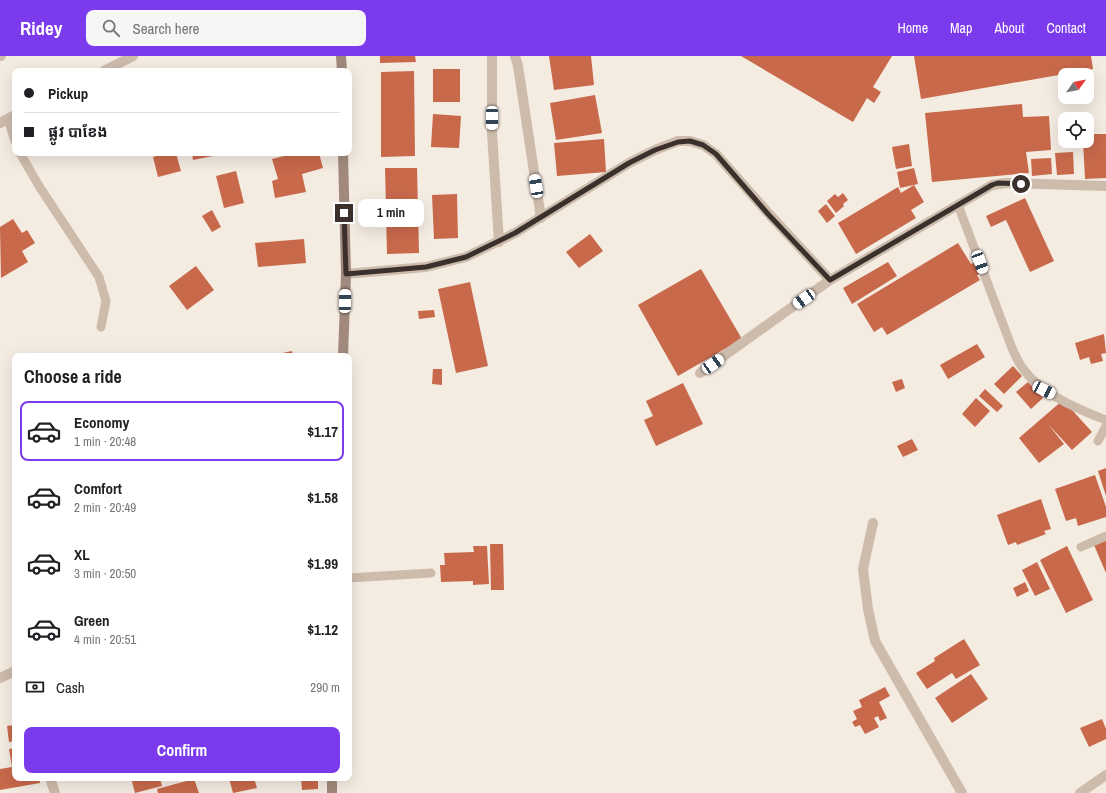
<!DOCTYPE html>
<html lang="en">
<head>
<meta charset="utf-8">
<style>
  :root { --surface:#fff; --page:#f6f6f6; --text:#202124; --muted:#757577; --line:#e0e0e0; --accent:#7c3aed }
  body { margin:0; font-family:"Archivo Narrow","Noto Sans Khmer",sans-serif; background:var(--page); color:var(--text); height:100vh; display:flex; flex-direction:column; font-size:15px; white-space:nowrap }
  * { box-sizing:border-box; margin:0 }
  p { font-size:13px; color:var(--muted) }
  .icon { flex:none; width:22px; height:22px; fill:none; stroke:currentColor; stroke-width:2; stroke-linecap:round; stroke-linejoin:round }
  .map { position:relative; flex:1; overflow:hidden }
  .side { position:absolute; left:12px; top:297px; width:340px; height:428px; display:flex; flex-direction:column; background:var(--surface); border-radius:8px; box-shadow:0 4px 16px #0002 }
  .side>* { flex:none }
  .banner { position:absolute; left:12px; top:12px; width:340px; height:88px; border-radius:8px; box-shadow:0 4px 16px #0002; display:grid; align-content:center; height:88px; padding:0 12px; background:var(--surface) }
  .needle { width:26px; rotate:57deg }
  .controls { position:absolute; left:1058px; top:12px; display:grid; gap:8px }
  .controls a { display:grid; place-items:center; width:36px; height:36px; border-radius:8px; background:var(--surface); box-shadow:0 4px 16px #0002; font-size:20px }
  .end { position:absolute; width:18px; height:18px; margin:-9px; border:5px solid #3b302b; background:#fff; box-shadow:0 0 0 2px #fff }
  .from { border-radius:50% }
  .bubble { position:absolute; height:28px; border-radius:8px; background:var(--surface); box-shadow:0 4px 16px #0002; font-size:13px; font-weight:700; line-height:28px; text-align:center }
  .car { position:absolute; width:12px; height:24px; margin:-12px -6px; border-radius:5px; box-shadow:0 0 3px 1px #0007; background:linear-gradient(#fff 24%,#345 0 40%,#fff 0 76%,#345 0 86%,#fff 0) }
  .banner b { display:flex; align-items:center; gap:14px; height:38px; font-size:15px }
  .banner b+b { border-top:1px solid var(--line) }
  .banner i { width:10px; height:10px; background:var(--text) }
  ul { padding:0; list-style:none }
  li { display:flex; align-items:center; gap:12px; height:60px; margin:0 8px 6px; padding:0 4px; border:2px solid transparent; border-radius:8px }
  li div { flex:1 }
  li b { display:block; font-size:15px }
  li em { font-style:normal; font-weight:700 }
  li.selected { border-color:var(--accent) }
  li>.icon { width:36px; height:36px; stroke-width:1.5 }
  h2 { padding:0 12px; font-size:18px; line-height:48px }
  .pay { display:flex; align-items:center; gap:10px; height:44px; padding:0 12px; font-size:15px }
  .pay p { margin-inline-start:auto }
  .cta { display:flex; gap:8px; margin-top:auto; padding:8px 12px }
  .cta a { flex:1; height:46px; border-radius:8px; background:var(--accent); color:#fff; font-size:16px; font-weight:700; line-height:46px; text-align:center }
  header { display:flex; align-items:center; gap:24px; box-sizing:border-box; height:56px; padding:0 20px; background:var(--accent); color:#fff }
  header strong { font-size:19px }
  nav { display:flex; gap:22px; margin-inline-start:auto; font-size:14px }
  .search { width:280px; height:36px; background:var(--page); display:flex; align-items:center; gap:10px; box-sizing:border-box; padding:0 14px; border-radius:8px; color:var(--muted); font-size:15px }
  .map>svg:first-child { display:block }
  .building { fill:#c8694b }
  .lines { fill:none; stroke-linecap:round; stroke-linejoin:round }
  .lane { stroke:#cdbbac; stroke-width:9 }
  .street { stroke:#cdbbac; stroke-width:10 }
  .secondary { stroke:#a18a7d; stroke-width:10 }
  .route { stroke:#3b302b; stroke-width:5 }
</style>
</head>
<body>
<header>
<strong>Ridey</strong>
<div class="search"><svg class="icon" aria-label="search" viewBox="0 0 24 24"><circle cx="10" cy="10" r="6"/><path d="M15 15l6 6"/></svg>Search here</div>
<nav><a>Home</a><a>Map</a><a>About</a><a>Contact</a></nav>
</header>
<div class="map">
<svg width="1106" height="737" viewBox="0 0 1106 737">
  <rect width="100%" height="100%" fill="#f4ebe1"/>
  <!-- building -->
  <path class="building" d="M 380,0 L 415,0 L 416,6 L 380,7 Z
    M 549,0 L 591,0 L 594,29 L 554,34 Z
    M 741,0 L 892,0 L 873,31 L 881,36 L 874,47 L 867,42 L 853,66 Z
    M 914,0 L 1091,0 L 1093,13 L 921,43 Z
    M 433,13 L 460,13 L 460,46 L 433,46 Z
    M 414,15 L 415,100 L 381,101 L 381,16 Z
    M 595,39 L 602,77 L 556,84 L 550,47 Z
    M 1022,48 L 1023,61 L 1049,60 L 1051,94 L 1026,96 L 1029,117 L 932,126 L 925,57 Z
    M 433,58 L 461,60 L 459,92 L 431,91 Z
    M 1087,78 L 1106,78 L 1106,122 L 1085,123 L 1083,85 L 1087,85 Z
    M 604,83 L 606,116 L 557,120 L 554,87 Z
    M 909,88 L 912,110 L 896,113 L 892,91 Z
    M 1073,96 L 1074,118 L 1057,119 L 1055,97 Z
    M 168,97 L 176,97 L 181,115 L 158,121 L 153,101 Z
    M 192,97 L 223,97 L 223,98 L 193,104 Z
    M 296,97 L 319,97 L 323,112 L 302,118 L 306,136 L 275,142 L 272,125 L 278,123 L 272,103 Z
    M 1051,102 L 1052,118 L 1032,120 L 1031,103 Z
    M 385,112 L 417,112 L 419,197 L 387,198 Z
    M 914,112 L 918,128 L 900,132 L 897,116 Z
    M 236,115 L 244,147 L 224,152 L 216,120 Z
    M 914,129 L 924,146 L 911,154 L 916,162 L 856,198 L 838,167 L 898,131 L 901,137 Z
    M 843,137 L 848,144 L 843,148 L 844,150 L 836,157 L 827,145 L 835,138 L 838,141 Z
    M 457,138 L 458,182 L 434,183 L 432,139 Z
    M 1025,142 L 1054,205 L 1030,216 L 1006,164 L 991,171 L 986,160 Z
    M 826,148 L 835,160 L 827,167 L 818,155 Z
    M 212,154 L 221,171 L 212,176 L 202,160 Z
    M 13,163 L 22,177 L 27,174 L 35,187 L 22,195 L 28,206 L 1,222 L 0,171 Z
    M 590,178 L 603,195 L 579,212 L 566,196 Z
    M 304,183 L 306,207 L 258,211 L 255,187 Z
    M 958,187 L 971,208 L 977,205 L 984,216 L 977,219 L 980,224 L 887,279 L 882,271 L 874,276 L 857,248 Z
    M 888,206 L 897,220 L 852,248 L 843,232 Z
    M 196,210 L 214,234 L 187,254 L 169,230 Z
    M 701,213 L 742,283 L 678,320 L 638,249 Z
    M 470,226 L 488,310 L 456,317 L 438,233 Z
    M 434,254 L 435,261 L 419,263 L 418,255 Z
    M 1104,278 L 1106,297 L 1101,298 L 1103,305 L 1091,308 L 1089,301 L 1080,304 L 1075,287 Z
    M 977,288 L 985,301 L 948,323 L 940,309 Z
    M 292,295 L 293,300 L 273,300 L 273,299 Z
    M 1013,310 L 1022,320 L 1004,338 L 994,328 Z
    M 433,313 L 442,313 L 442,329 L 432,328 Z
    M 902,323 L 905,332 L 896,336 L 892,326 Z
    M 1028,326 L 1043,342 L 1031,353 L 1016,336 Z
    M 683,327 L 703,368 L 656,390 L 644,364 L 653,360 L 646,345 Z
    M 985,333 L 1003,350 L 997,356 L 979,340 Z
    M 976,342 L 990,355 L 975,371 L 962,358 Z
    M 1063,344 L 1092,376 L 1072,394 L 1048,368 L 1064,388 L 1039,407 L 1019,382 Z
    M 912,383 L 918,394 L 903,401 L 897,390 Z
    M 1106,412 L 1106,440 L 1098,415 Z
    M 1095,419 L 1106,451 L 1106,461 L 1078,470 L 1076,462 L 1066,465 L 1055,433 Z
    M 1041,443 L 1051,473 L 1044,475 L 1046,478 L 1017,489 L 1016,486 L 1008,489 L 997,459 Z
    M 1106,484 L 1106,517 L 1094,489 Z
    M 490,488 L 503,488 L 504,534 L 491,534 Z
    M 473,490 L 487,490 L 489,528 L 473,529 L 473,525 L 441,526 L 440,509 L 445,509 L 444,497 L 474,496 Z
    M 1067,490 L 1093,544 L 1066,557 L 1040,504 Z
    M 1037,506 L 1050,533 L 1035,540 L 1022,514 Z
    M 1025,526 L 1029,535 L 1017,541 L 1013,532 Z
    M 964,583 L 980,609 L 956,623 L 952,617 L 927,633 L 916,617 L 935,605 L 934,602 Z
    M 971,618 L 988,643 L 952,667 L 935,642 Z
    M 885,631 L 890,640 L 879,646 L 887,662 L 880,665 L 878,660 L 874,662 L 879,671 L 865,678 L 860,669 L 855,671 L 852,666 L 857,663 L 853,655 L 862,651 L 859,644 Z
    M 1102,663 L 1106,673 L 1106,683 L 1089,691 L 1080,672 Z
    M 15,669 L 15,685 L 9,686 L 7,670 Z
    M 15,692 L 15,722 L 40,722 L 40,727 L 0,734 L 0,713 L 12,711 L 9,693 Z
    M 131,722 L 160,722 L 162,730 L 135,737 Z
    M 229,722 L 254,722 L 257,732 L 233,737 Z
    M 301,722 L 318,722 L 318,733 L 302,734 Z
    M 194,723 L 199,737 L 158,737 L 157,733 Z"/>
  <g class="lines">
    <!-- lane -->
    <path class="lane" d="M 8,63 L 15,85
      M 20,97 L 39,130 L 99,221 L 106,245 L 101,271
      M 958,149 L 1012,292 C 1015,299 1019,308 1024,314 C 1041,337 1079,354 1106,364
      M 1098,385 L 1106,370
      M 1081,491 L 1106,480
      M 349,522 L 431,517"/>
    <!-- street -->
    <path class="street" d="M 0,0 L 1,0
      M 492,0 L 492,77 L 499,186
      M 515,0 L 518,10 L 541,162
      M 104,15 L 133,0
      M 0,67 L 15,59
      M 346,218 L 426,211 L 466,201 L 515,177 L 629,107 L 655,94 L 678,85 L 690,85 L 703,89 L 716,98 L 769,158 L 830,224
      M 700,317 L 830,224 L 992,129 L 1006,127 L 1106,130
      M 873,467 L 863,513 L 868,553 L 875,585 L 962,737
      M 0,622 L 15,615
      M 50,722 L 55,737
      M 1080,737 L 1106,719"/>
    <!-- secondary -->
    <path class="secondary" d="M 341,0 L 342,15
      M 343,97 L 346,218 L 343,300
      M 332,737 L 332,722"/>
  </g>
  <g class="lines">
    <!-- route -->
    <path class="route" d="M 344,157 L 346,218 L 426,211 L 466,201 L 515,177 L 629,107 L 655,94 L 678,86 L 690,85 L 703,89 L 716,98 L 768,158 L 830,224 L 992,129 L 998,127 L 1021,128"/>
  </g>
</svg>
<div class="controls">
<a><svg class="needle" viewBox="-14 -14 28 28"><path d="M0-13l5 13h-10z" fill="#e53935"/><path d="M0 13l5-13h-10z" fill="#757577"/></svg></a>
<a><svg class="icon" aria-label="locate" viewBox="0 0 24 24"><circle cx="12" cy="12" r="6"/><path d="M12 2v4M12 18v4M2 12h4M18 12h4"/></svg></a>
</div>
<i class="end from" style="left:1021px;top:128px"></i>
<i class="end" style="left:344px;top:157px"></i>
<div class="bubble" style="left:358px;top:143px;width:66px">1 min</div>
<i class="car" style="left:492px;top:62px;rotate:180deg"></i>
<i class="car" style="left:536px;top:130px;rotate:351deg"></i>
<i class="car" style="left:980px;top:206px;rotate:160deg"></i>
<i class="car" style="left:804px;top:243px;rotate:235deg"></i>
<i class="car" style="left:345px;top:245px;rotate:1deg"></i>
<i class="car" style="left:713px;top:308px;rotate:55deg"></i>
<i class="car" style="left:1044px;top:334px;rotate:116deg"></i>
<div class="banner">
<b><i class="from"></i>Pickup</b>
<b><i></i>ផ្លូវ បាខែង</b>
</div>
<section class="side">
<h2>Choose a ride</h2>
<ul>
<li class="selected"><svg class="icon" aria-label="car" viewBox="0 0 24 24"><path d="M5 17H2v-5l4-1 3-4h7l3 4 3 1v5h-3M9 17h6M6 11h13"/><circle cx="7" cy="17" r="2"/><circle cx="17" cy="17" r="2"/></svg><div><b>Economy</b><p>1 min · 20:48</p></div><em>$1.17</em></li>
<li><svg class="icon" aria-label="car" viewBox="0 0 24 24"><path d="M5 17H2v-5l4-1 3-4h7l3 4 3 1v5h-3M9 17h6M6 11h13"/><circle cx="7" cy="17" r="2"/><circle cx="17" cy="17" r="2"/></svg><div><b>Comfort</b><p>2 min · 20:49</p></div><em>$1.58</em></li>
<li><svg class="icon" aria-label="car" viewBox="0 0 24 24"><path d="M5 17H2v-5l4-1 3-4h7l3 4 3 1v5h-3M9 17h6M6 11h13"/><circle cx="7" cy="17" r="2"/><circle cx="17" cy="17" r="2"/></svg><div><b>XL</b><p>3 min · 20:50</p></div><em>$1.99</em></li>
<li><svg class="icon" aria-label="car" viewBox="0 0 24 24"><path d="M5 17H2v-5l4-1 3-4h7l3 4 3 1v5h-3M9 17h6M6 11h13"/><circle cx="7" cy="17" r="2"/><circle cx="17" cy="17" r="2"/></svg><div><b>Green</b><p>4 min · 20:51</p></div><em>$1.12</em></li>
</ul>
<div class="pay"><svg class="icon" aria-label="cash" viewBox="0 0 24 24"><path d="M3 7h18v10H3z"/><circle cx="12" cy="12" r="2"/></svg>Cash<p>290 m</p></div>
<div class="cta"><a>Confirm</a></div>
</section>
</div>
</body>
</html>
